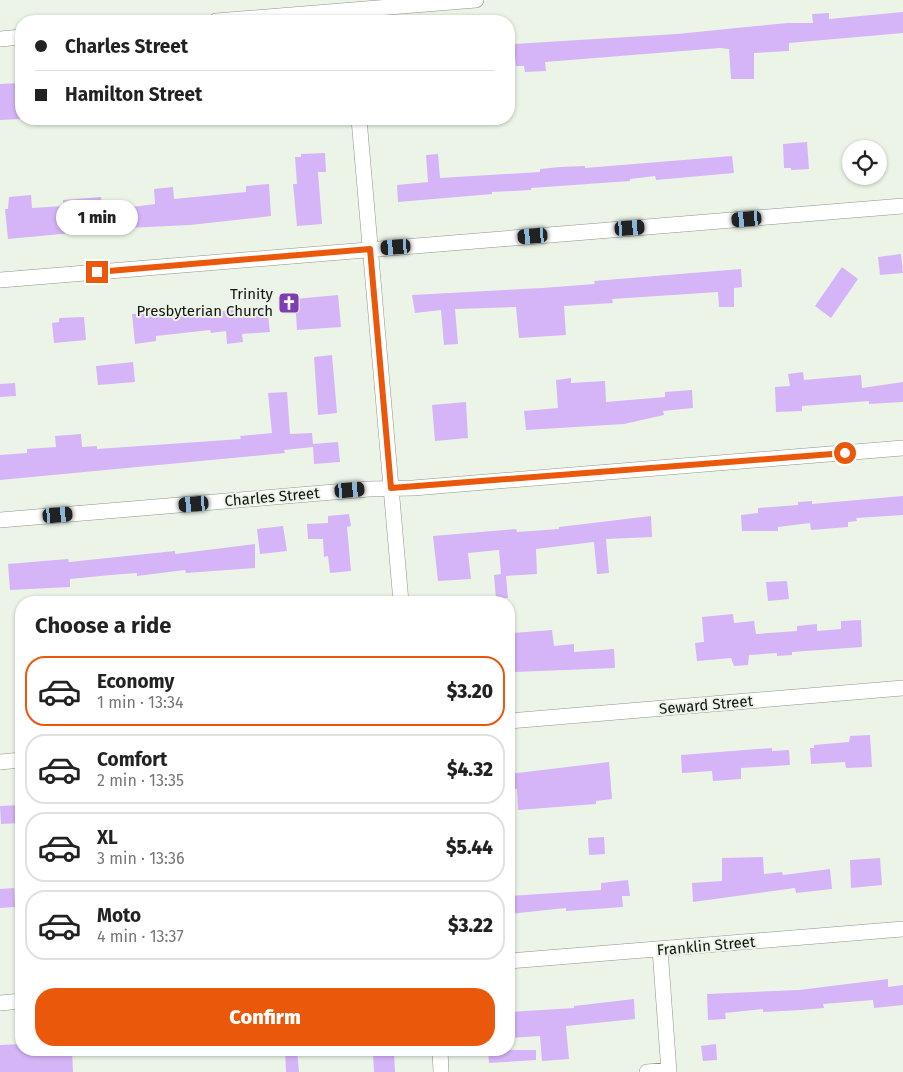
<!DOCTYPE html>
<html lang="en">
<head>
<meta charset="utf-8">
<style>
  :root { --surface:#fff; --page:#f6f6f6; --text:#222; --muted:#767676; --line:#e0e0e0; --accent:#ea580c }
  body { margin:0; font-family:"Fira Sans",sans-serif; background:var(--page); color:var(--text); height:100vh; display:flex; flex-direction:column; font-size:19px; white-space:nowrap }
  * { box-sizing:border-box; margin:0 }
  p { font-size:16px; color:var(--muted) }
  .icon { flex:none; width:28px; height:28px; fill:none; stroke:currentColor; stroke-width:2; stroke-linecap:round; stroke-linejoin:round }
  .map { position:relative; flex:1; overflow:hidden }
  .details { position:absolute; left:15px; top:596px; width:500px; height:460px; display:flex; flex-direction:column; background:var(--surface); border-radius:20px; box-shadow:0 1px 4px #0004 }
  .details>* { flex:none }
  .banner { position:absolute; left:15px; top:15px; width:500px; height:110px; border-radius:20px; box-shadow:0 1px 4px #0004; display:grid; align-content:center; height:110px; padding:0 20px; background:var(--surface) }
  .controls { position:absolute; left:842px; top:140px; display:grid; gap:10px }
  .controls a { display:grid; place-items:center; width:45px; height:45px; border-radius:50%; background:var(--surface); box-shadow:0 1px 4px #0004; font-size:25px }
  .end { position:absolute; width:22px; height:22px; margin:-11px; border:6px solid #ea580c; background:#fff; box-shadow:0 0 0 2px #fff }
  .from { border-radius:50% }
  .bubble { position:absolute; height:35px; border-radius:18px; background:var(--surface); box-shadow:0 1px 4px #0004; font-size:16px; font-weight:800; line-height:35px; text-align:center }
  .car { position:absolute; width:15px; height:30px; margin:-15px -8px; border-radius:6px; box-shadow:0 0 4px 1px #0007; background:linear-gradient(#222 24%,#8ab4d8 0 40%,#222 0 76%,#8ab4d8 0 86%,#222 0) }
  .banner b { display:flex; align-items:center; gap:18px; height:48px; font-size:19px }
  .banner b+b { border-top:1px solid var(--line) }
  .banner i { width:12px; height:12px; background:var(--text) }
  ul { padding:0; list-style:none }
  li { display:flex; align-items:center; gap:15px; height:70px; margin:0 10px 8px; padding:0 10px; border:2px solid var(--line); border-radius:20px }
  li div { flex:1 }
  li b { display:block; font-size:19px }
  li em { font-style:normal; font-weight:800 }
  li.current { border-color:var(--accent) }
  li>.icon { width:45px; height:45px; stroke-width:1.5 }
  h2 { padding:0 20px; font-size:22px; line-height:60px }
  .action { display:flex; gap:10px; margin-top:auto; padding:10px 20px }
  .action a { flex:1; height:58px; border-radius:20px; background:var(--accent); color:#fff; font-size:20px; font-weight:800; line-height:58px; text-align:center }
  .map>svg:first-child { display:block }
  .building { fill:#d6b4f8 }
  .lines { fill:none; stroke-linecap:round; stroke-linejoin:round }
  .minor-casing { stroke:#8e9589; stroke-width:16 }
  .minor { stroke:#fff; stroke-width:15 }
  .route { stroke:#ea580c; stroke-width:6 }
  .labels { text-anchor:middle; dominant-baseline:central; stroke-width:4; stroke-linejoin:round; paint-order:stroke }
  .poi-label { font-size:15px; fill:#121510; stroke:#ecf4e7; text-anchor:end }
  .street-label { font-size:15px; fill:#121510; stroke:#ecf4e7 }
</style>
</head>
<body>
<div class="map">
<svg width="903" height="1072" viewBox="0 0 903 1072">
  <rect width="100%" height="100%" fill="#ecf4e7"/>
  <!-- building -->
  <path class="building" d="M 903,12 L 903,33 L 789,43 L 789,51 L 754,53 L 754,79 L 731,79 L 729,49 L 720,48 L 545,62 L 546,71 L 525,72 L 524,66 L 516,66 L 514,44 L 677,34 L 787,23 L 813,23 L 812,14 L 829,13 L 829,19 Z
    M 19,83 L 22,119 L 0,120 L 0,84 Z
    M 807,142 L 809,169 L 791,170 L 791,168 L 784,168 L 783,144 Z
    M 325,153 L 326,172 L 318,172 L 322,224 L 297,226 L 293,184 L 297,184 L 295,157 L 301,157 L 301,154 Z
    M 438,154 L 440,178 L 540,172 L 540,169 L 560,167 L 585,166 L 585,168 L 732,156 L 734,173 L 656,180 L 655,176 L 630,179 L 630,181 L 531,188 L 531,190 L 492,192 L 492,194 L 398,202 L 397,185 L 428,182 L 426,155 Z
    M 269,184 L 271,216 L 190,225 L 126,228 L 124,208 L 155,204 L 154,189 L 173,187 L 174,199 L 246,192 L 246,186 Z
    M 31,195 L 32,208 L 63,206 L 63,200 L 101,197 L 104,230 L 8,239 L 5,209 L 8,209 L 9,197 Z
    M 901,254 L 903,273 L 880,275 L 878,257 Z
    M 842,267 L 858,279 L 831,318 L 815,306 Z
    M 741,269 L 742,287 L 734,288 L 734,307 L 719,307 L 718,292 L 612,299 L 613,303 L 564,306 L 566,335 L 519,338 L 516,307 L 455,309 L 458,344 L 444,345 L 441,310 L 415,313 L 412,295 L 542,288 L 595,284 L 594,281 Z
    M 338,295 L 341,327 L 297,330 L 295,299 Z
    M 267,306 L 270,332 L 242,334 L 243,342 L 227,344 L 226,331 L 211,333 L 210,330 L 156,336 L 156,341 L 135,344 L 132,314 L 192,312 L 192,309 L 204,307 L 204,313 Z
    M 84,317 L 86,340 L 54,343 L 52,323 L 59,322 L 59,318 Z
    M 332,355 L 337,413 L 318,415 L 314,357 Z
    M 133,362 L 135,382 L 98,385 L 96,366 Z
    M 803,372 L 804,380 L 861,375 L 862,388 L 903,382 L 903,402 L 869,404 L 869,401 L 802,406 L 802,411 L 776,412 L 775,387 L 790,386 L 788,374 Z
    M 571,378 L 571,383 L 605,381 L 606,402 L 665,397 L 665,392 L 692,390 L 693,408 L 663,411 L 664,415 L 624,424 L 526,430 L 524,411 L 558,408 L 556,380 Z
    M 15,383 L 16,396 L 0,397 L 0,384 Z
    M 287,392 L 290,434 L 312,433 L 313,444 L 338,442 L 340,462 L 314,464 L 313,447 L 284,450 L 285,453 L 0,480 L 0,455 L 27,453 L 27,449 L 56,447 L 55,436 L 81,434 L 82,447 L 97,446 L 97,449 L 241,439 L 240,436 L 272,433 L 268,393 Z
    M 466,402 L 468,438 L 435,441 L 432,405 Z
    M 903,496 L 903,515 L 856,518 L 857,521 L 848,522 L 848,527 L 811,530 L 810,523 L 778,527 L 778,531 L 742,531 L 741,515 L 758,513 L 758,508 L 798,505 L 798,502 L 812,501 L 812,504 Z
    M 349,514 L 351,526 L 347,527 L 351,571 L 330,573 L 328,556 L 324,557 L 323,539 L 308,539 L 307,524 L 328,523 L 328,516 Z
    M 651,516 L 652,537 L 606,539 L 609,573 L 597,574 L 594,542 L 536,549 L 537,574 L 506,576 L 508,598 L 496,599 L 494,575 L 501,574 L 499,550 L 468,553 L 471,579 L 438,581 L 433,536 L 516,529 L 517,532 L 559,529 L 559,527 Z
    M 283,526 L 287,551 L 260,554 L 257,529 Z
    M 255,544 L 255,568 L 186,573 L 185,570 L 137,576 L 137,573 L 111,575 L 70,579 L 70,587 L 10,590 L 8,564 L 68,559 L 69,562 L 175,551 L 175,554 Z
    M 787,581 L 789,599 L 768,601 L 766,582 Z
    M 733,614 L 734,623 L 754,621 L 756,634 L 797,631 L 797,626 L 817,624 L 817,631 L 841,629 L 841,621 L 861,620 L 862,647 L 792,652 L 792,655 L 777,656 L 777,653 L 749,655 L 748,665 L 734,666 L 731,658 L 697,661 L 695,643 L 704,642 L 702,617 Z
    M 552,630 L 554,646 L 574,644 L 574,652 L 614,649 L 615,668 L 515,672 L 513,633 Z
    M 870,735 L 872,767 L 846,768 L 845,762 L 811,764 L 810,748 L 814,748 L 814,745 L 849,742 L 850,736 Z
    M 772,748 L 772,751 L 789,750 L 790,765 L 741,768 L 741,779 L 713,781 L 712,771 L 682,773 L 681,755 Z
    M 609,762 L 612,799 L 596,801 L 596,804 L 518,810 L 517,789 L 509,789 L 509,774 Z
    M 21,805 L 21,823 L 1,824 L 0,806 Z
    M 604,837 L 605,854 L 589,855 L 588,838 Z
    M 763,857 L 764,874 L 782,872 L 783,875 L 830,869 L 832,889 L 796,893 L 795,888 L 693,902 L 692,883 L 722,881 L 722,858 Z
    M 880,858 L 882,885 L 851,888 L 850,860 Z
    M 628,880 L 630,896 L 622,896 L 623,907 L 566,911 L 566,908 L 509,914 L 509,896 L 601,890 L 601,883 Z
    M 14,888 L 15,907 L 0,908 L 0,889 Z
    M 888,979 L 888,987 L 903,985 L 903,1005 L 874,1008 L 873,1000 L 823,1004 L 824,1008 L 801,1010 L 763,1012 L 763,1009 L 725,1013 L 726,1019 L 708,1020 L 707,994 L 799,990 Z
    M 634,999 L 635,1019 L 566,1026 L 569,1059 L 542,1061 L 540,1036 L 509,1038 L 509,1012 L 574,1008 L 574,1006 Z
    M 21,1044 L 21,1050 L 72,1050 L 73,1072 L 0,1072 L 0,1045 Z
    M 716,1044 L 717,1060 L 703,1061 L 701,1046 Z
    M 285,1050 L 297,1050 L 299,1072 L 286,1072 Z
    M 488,1050 L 536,1050 L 536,1060 L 489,1063 Z
    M 394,1052 L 395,1072 L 374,1072 L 373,1053 Z"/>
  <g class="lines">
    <!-- minor casing -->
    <g class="minor-casing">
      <path id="minor" d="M 216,21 L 476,0
        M 0,39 L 21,37
        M 359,119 L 401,602
        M 0,280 L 903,206
        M 0,520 L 369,489 L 413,488 L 903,448
        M 509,721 L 903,688
        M 0,762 L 21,760
        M 660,949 L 669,1072
        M 509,961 L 903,929
        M 0,1003 L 21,1001
        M 440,1050 L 441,1072
        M 647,1072 L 669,1070"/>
    </g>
    <!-- minor -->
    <use href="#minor" class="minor"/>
  </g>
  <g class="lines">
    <!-- route -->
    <path class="route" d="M 97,272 L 370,249 L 391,488 L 845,453"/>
  </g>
  <!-- icons -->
  <defs>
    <g id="church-square" transform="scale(1.125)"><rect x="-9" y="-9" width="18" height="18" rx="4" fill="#7e3db1" stroke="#ecf4e7"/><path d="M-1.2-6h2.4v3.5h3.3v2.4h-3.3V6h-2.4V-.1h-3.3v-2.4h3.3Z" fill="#fff"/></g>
  </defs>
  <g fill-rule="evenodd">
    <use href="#church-square" x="289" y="303"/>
  </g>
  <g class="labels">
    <!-- poi labels -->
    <g class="poi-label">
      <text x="273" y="294">Trinity<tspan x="273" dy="17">Presbyterian Church</tspan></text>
    </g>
    <!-- street labels -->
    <g class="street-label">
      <text transform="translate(272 497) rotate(-5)">Charles Street</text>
      <text transform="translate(706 705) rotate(-5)">Seward Street</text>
      <text transform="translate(706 946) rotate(-5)">Franklin Street</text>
    </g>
  </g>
</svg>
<div class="controls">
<a><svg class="icon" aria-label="locate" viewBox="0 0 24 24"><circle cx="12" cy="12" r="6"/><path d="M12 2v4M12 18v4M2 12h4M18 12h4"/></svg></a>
</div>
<i class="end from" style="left:845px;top:453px"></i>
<i class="end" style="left:97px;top:272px"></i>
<div class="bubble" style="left:56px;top:200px;width:82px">1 min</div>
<i class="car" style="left:747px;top:219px;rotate:265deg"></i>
<i class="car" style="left:630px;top:228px;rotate:86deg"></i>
<i class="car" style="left:533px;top:236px;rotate:265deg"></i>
<i class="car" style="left:396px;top:247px;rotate:266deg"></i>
<i class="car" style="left:350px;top:490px;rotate:85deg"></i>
<i class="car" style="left:194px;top:504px;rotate:265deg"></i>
<i class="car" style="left:58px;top:515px;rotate:85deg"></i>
<div class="banner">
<b><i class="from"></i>Charles Street</b>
<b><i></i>Hamilton Street</b>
</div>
<section class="details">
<h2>Choose a ride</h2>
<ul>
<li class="current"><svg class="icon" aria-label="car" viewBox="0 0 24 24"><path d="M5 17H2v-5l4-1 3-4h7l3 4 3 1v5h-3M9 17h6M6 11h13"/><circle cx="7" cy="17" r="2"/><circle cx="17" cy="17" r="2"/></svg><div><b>Economy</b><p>1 min · 13:34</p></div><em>$3.20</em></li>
<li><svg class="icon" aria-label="car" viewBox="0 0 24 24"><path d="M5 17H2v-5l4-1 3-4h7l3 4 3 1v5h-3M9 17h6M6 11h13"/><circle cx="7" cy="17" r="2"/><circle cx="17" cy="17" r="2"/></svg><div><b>Comfort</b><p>2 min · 13:35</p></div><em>$4.32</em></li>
<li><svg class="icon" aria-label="car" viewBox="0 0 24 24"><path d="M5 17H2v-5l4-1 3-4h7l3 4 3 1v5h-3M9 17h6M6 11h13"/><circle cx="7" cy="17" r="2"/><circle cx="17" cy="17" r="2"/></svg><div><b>XL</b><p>3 min · 13:36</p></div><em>$5.44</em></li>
<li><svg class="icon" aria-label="car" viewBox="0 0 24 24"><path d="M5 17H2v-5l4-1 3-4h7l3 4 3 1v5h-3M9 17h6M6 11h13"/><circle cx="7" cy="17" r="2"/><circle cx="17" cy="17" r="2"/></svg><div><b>Moto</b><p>4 min · 13:37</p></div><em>$3.22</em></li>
</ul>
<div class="action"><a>Confirm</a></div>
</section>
</div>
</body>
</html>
